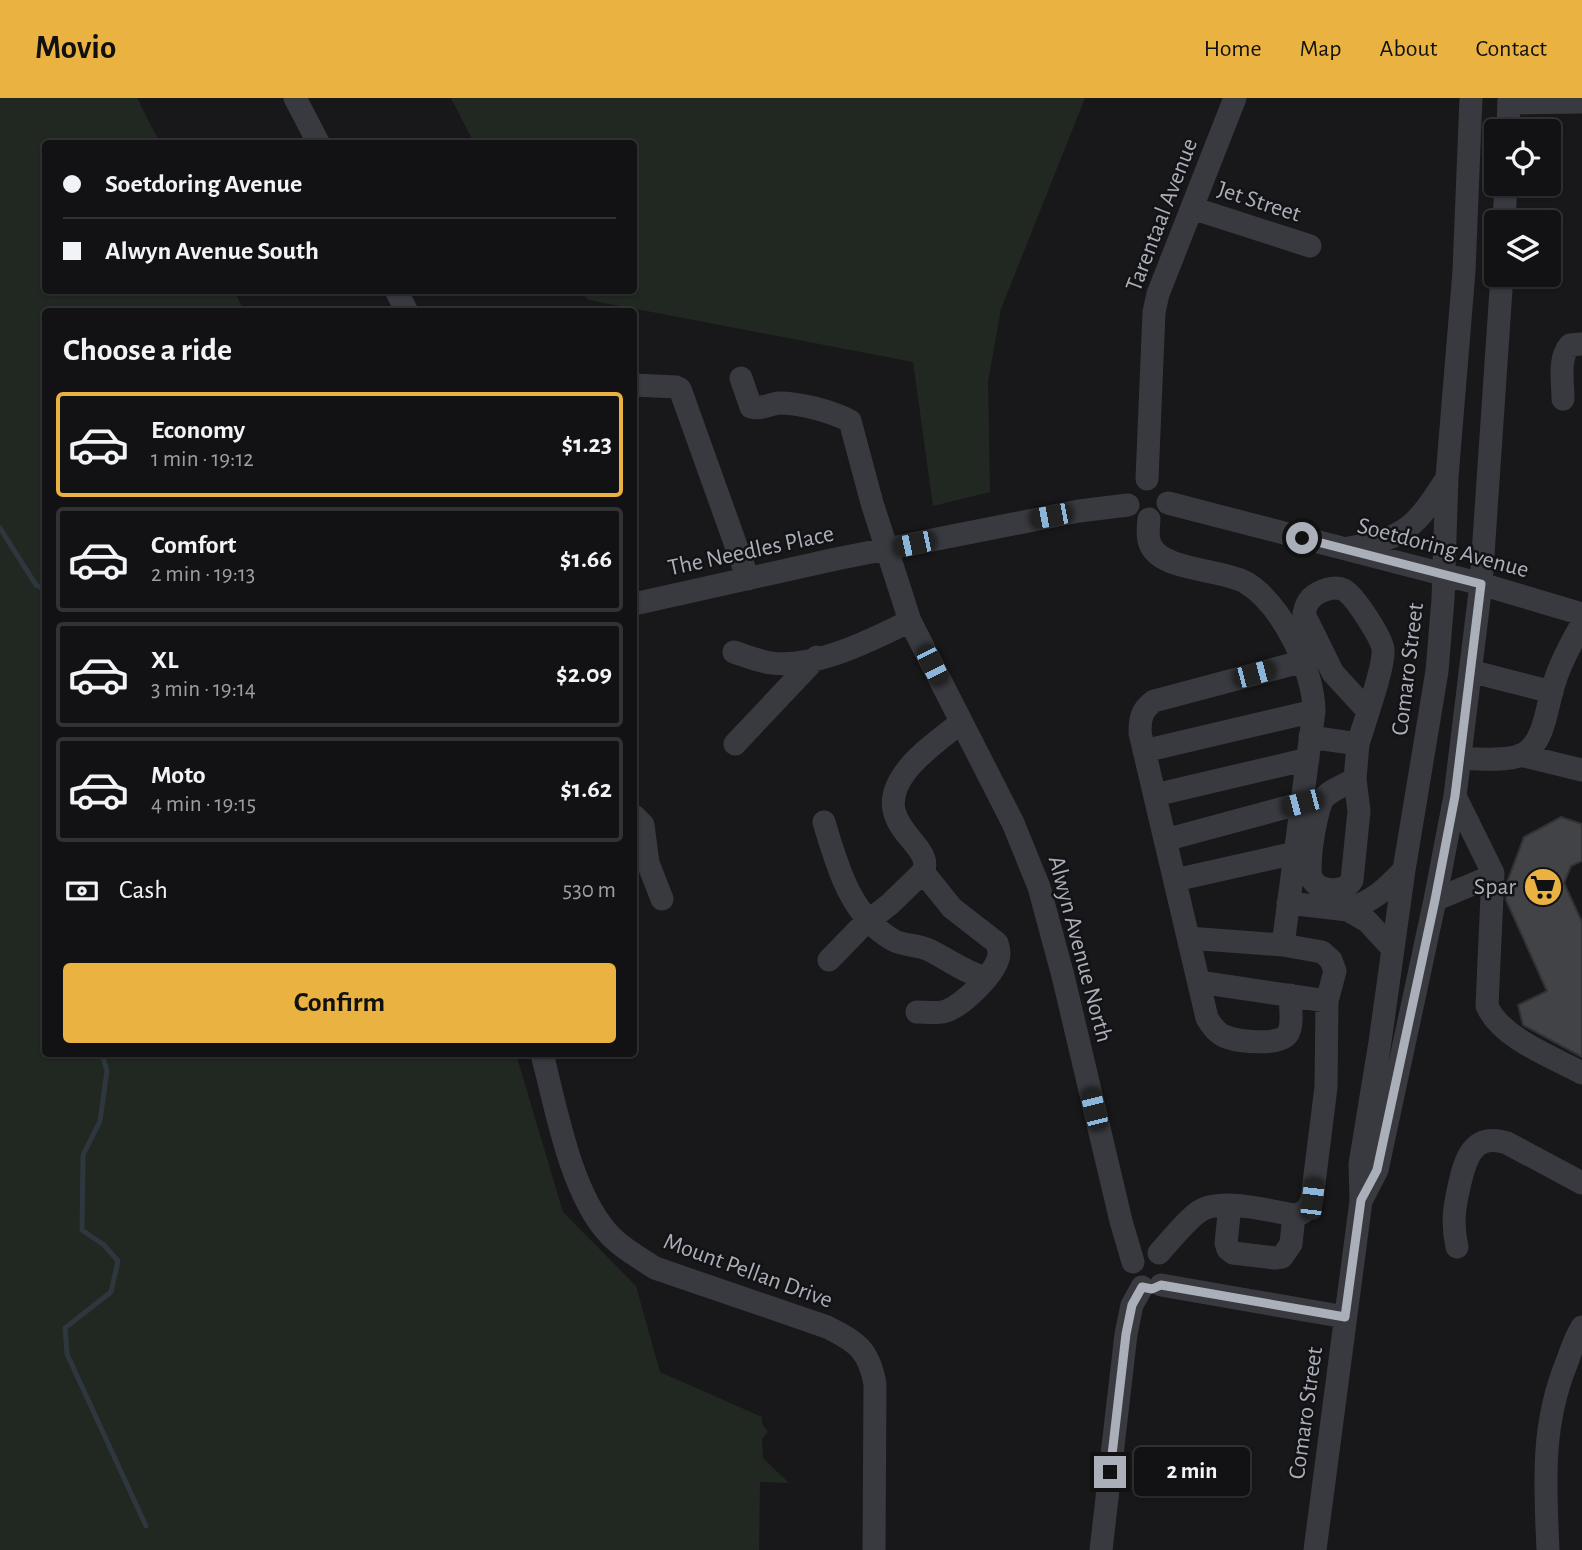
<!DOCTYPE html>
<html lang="en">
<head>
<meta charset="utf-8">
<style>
  :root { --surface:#121214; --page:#1b1b1d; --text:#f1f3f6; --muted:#9c9ea0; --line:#313234; --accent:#eab240 }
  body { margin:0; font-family:"Alegreya Sans",sans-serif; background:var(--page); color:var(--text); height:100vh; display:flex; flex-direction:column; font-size:26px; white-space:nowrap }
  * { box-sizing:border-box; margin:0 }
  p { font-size:23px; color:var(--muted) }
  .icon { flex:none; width:38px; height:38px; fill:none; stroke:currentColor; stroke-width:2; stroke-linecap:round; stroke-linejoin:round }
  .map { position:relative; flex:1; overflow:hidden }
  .sheet { position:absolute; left:42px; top:210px; width:595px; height:749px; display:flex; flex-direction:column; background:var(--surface); border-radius:7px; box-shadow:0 2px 5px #0004,0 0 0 2px var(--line) }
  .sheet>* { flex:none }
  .hud { position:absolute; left:42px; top:42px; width:595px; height:154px; border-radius:7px; box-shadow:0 2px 5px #0004,0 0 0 2px var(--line); display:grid; align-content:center; height:154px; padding:0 21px; background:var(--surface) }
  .fabs { position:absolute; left:1484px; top:21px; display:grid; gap:14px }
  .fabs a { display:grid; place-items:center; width:77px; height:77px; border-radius:7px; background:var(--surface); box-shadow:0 2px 5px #0004,0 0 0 2px var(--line); font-size:35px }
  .end { position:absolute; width:32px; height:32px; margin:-16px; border:9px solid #abafb9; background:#111; box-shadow:0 0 0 4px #111 }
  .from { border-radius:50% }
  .bubble { position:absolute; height:49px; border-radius:7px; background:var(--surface); box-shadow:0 2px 5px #0004,0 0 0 2px var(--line); font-size:23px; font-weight:700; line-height:49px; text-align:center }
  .car { position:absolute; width:21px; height:42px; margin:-21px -10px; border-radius:9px; box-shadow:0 0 5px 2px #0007; background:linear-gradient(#222 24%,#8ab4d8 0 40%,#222 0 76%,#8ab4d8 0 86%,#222 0) }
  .hud b { display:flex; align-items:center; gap:24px; height:66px; font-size:26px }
  .hud b+b { border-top:2px solid var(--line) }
  .hud i { width:18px; height:18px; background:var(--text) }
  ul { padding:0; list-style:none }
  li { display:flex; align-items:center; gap:21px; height:105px; margin:0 14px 10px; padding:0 7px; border:4px solid var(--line); border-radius:7px }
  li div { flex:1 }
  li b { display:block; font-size:26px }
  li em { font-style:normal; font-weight:700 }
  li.active { border-color:var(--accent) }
  li>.icon { width:63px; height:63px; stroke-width:1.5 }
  h2 { padding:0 21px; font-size:32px; line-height:84px }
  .pay { display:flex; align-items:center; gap:18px; height:77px; padding:0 21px; font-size:26px }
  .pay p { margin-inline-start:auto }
  .button { display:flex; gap:14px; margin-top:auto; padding:14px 21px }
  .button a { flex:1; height:80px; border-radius:7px; background:var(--accent); color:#111; font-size:28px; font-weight:700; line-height:80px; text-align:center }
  header { display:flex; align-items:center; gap:42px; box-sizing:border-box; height:98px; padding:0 35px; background:var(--accent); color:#111 }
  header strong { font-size:33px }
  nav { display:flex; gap:38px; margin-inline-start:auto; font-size:24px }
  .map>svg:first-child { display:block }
  .green { fill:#202821 }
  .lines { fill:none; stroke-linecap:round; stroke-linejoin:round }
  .stream { stroke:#2e373e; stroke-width:5 }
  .building { fill:#424347; stroke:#323236; stroke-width:2 }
  .minor { stroke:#393a3f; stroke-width:23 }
  .route { stroke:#abafb9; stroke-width:9 }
  .labels { text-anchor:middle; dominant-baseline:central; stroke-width:5; stroke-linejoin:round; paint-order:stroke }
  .street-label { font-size:24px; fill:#abafb9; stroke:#131315 }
  .poi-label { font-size:24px; fill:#abafb9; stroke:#131315; text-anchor:end }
</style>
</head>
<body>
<header>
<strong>Movio</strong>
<nav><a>Home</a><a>Map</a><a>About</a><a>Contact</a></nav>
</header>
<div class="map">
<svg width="1582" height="1452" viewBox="0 0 1582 1452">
  <rect width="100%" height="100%" fill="#18181a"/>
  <!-- green -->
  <path class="green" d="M 0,0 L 137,0 L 160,45 L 46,46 L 46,192 L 234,193 L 244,213 L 46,214 L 46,956 L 516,956 L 563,1114 L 636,1188 L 660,1274 L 762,1319 L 762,1326 L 768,1334 L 762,1341 L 763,1360 L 789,1385 L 760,1384 L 759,1452 L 0,1452 Z
    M 451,0 L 1085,0 L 1001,211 L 988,284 L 990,394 L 933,408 L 913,264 L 589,202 L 577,193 L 634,192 L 634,46 L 474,45 Z"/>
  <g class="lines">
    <!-- stream -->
    <path class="stream" d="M 0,430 L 36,487 L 46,492
      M 102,956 L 107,973 L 100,1023 L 83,1057 L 82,1132 L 104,1147 L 118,1163 L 111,1194 L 65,1230 L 67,1256 L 146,1428"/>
  </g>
  <!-- building -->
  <path class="building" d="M 1561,719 L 1582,726 L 1582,763 L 1571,768 L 1564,785 L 1582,824 L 1582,959 L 1523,927 L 1518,907 L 1547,893 L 1506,802 L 1506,787 L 1524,739 Z"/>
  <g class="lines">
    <!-- minor -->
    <path class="minor" d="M 295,0 L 319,46
      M 1509,5 L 1582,4
      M 1508,33 L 1509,0
      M 1192,110 L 1310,148
      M 1504,124 L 1506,86
      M 396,192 L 407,214
      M 741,280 L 751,309 C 761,312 769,306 779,305 C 800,305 831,313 850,323 L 872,405 L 910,523 L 1013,725 L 1039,789 L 1063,878 L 1121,1123 L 1133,1164
      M 634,287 L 676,289 L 680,291 L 748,481
      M 1563,301 C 1563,284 1558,260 1570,247 L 1582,246
      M 1147,381 L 1154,214 L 1158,196 L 1235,0
      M 1168,405 L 1481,486 L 1582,516
      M 1149,421 C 1148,430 1147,440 1151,448 C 1164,473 1221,471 1245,484 C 1281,505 1314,572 1314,613 L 1283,847 L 1322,854 L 1331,862 L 1335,873 L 1327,903 L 1326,989 L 1312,1101 C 1308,1111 1305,1116 1294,1117 C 1269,1113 1218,1098 1197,1115 C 1183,1126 1171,1142 1159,1155
      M 1349,450 C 1407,440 1416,428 1447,380
      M 634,506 L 836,461 L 1079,413 L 1128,407
      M 734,554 C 746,558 758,563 771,565 C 814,571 872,542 910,523
      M 1470,573 L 1552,594
      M 1310,639 L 1358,646 C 1364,625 1385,568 1383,551 C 1381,539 1355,498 1344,492 C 1336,488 1326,491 1318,495 C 1309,500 1306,506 1304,516 L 1333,575 L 1367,612
      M 735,646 L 817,559
      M 1144,653 L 1314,613
      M 1520,657 L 1582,672
      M 1460,660 C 1476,661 1511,664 1525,655 C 1545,643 1547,606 1554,586 C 1560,565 1571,545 1582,526
      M 1355,681 C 1345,687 1330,692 1323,701 C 1316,712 1306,770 1312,781 C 1319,794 1345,796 1352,782 L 1359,713 L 1355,681 L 1358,646
      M 1155,697 L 1308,661
      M 1455,698 L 1493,775 L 1487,908 C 1501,940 1552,959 1582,975
      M 634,718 L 643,727 L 648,765 L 662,801
      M 824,724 C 837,767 850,818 893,842 C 903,848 917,846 929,852 C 948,861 965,875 986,880
      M 1165,742 L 1302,705
      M 1175,782 L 1295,755
      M 1435,802 L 1492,778
      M 1288,805 L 1348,812 L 1367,823 L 1392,850
      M 1348,812 C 1374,802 1385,792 1404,772
      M 1188,840 L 1283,847
      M 829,862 L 862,828 L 890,806 L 923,774 C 937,745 864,727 907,672 C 921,654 943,639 961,624
      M 1199,884 L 1327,903
      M 1290,897 C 1290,907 1294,928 1287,937 C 1278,948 1234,944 1222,937 C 1215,933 1211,927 1207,920 L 1140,635 C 1140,619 1142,612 1154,603 L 1304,563
      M 917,914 C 926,914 938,916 946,913 C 962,908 998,874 999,856 C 999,852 998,848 997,845 L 952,810 L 923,774
      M 542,956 C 556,1009 570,1092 607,1134 C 620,1149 638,1159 655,1170 L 827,1229 C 857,1244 869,1252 875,1286 L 874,1452
      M 1362,1101 L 1377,1072 L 1435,802 L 1455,698 L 1481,486 L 1502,177
      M 1230,1108 L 1226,1145 L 1228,1151 L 1233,1155 L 1275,1160 L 1282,1159 L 1291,1146 L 1294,1117
      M 1457,1149 C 1452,1127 1454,1110 1459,1089 C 1465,1062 1472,1034 1507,1045 L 1582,1085
      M 1161,1187 L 1345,1219
      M 1101,1452 L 1126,1236 L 1132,1207 L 1142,1189
      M 1315,1452 L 1361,1103 L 1360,1066 L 1380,944 L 1404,772 L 1437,573 L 1443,501 L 1447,379 L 1464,173 L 1471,0
      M 1548,1452 C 1545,1386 1541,1327 1567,1264 C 1571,1253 1575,1240 1582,1229"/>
  </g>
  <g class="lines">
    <!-- route -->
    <path class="route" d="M 1110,1374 L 1126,1236 L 1132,1207 L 1142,1189 L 1152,1191 L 1161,1187 L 1345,1219 L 1361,1102 L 1377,1072 L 1435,802 L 1455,698 L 1481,486 L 1302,440"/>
  </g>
  <!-- icons -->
  <defs>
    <g id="supermarket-disc" transform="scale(2.0125)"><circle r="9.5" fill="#eab240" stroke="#131315"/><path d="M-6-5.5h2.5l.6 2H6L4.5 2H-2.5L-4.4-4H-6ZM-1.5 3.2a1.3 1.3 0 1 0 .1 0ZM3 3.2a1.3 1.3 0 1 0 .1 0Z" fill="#111"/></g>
  </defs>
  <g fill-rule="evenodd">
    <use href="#supermarket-disc" x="1543" y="789"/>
  </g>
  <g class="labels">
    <!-- street labels -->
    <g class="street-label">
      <text transform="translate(1259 104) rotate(18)">Jet Street</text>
      <text transform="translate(1162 117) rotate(-69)">Tarentaal Avenue</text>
      <text transform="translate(1443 450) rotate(15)">Soetdoring Avenue</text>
      <text transform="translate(751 453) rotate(-12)">The Needles Place</text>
      <text transform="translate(1408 571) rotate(-83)">Comaro Street</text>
      <text transform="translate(1080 851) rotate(75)">Alwyn Avenue North</text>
      <text transform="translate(748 1173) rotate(20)">Mount Pellan Drive</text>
      <text transform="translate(1306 1315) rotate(-82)">Comaro Street</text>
    </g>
    <!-- poi labels -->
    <g class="poi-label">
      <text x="1516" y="789">Spar</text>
    </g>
  </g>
</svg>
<div class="fabs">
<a><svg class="icon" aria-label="locate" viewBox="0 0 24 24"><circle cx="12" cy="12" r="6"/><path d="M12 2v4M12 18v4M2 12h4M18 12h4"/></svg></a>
<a><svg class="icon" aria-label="layers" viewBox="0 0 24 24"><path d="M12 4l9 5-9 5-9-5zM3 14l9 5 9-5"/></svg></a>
</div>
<i class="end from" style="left:1302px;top:440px"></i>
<i class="end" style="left:1110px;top:1374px"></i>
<div class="bubble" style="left:1134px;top:1349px;width:116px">2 min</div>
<i class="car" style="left:1051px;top:418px;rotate:259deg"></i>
<i class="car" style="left:914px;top:446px;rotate:258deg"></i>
<i class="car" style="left:932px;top:567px;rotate:153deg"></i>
<i class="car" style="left:1254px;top:576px;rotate:75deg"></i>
<i class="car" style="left:1302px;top:705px;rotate:255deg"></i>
<i class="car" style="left:1094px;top:1011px;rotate:346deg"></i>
<i class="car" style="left:1312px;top:1101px;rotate:7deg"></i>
<div class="hud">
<b><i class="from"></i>Soetdoring Avenue</b>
<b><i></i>Alwyn Avenue South</b>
</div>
<section class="sheet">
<h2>Choose a ride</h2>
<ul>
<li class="active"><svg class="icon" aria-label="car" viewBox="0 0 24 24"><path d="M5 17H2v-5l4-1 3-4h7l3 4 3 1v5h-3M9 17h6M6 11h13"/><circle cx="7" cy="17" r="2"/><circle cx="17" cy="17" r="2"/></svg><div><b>Economy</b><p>1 min · 19:12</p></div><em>$1.23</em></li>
<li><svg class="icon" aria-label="car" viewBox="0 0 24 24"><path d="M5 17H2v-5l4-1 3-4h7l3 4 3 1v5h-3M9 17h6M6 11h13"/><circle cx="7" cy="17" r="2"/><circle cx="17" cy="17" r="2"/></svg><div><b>Comfort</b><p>2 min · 19:13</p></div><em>$1.66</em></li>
<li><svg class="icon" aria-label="car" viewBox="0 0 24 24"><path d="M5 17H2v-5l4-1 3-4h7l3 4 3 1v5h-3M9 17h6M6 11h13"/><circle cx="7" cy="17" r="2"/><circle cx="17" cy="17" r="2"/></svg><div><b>XL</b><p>3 min · 19:14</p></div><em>$2.09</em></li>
<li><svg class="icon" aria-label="car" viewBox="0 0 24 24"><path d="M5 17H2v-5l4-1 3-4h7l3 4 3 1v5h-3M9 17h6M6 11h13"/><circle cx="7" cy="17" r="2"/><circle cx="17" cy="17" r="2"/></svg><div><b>Moto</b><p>4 min · 19:15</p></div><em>$1.62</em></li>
</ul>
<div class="pay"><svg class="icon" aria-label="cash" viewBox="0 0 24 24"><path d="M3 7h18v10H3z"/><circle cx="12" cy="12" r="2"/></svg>Cash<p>530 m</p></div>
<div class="button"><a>Confirm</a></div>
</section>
</div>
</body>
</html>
